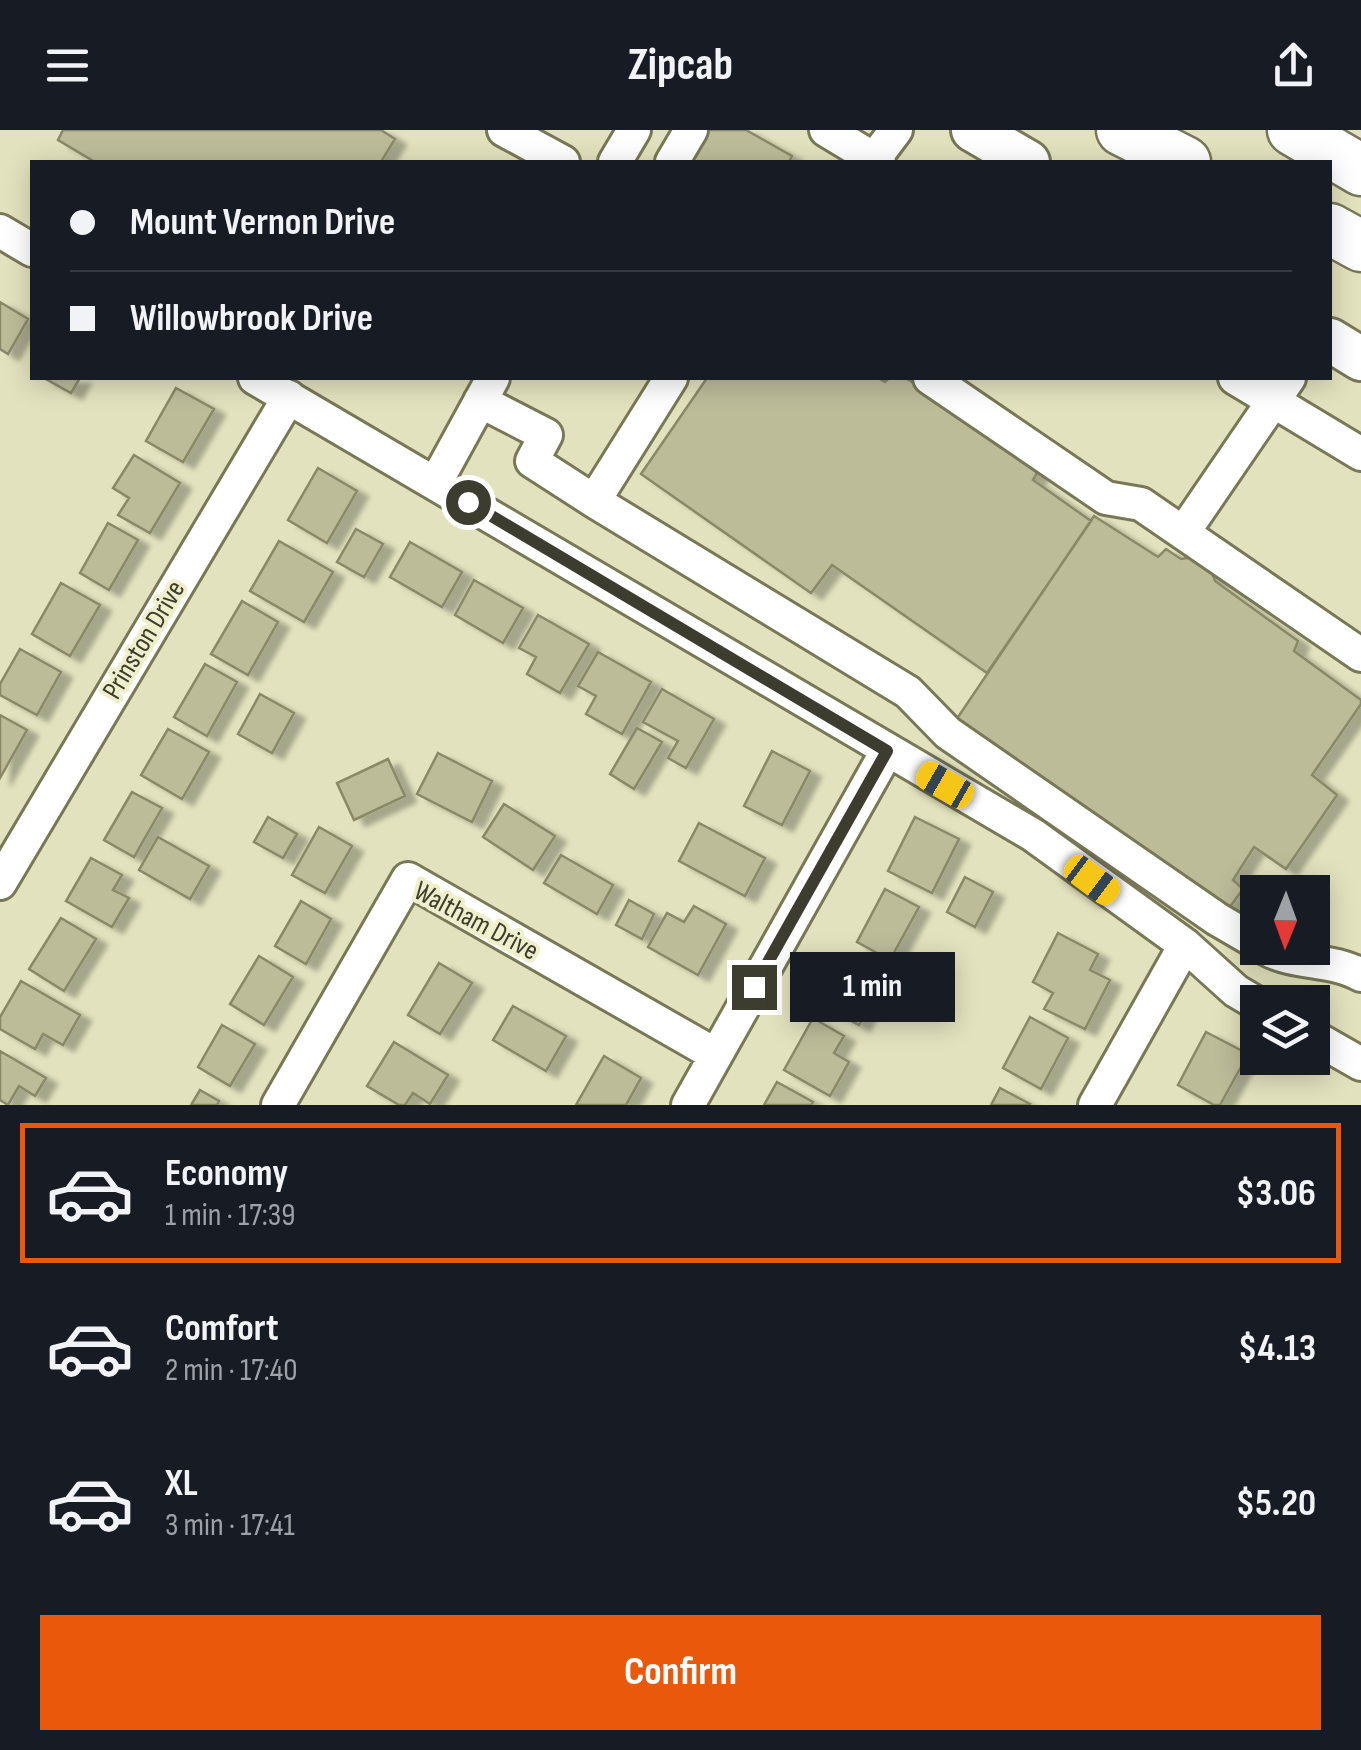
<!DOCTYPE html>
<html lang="en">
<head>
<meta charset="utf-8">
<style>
  :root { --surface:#171b24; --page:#242831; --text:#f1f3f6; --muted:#9ea1a6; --line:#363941; --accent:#ea580c }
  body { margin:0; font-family:"Sofia Sans Condensed",sans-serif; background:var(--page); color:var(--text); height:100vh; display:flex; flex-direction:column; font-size:38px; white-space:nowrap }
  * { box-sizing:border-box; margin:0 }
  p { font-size:32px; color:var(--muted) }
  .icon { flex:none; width:55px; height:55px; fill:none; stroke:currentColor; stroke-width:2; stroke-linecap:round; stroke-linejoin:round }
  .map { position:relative; height:975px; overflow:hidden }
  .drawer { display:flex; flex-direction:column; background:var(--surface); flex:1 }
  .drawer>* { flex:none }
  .top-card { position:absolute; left:30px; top:30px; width:1302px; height:220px; border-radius:0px; box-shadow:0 5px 25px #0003; display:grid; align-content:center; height:220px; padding:0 40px; background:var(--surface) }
  .needle { width:65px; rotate:181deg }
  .tools { position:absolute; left:1240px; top:745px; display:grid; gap:20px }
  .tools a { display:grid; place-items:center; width:90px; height:90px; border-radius:0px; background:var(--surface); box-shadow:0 5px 25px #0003; font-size:50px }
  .end { position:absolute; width:45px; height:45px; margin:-22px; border:12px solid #3d3d2f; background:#fff; box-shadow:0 0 0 5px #fff }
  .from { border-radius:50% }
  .bubble { position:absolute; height:70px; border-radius:0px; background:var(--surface); box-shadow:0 5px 25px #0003; font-size:32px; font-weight:700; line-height:70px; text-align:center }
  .car { position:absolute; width:30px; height:60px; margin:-30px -15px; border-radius:12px; box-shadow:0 0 8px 2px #0007; background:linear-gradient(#f5c518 24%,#345 0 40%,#f5c518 0 76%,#345 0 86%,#f5c518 0) }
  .top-card b { display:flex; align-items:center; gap:35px; height:95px; font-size:38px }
  .top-card b+b { border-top:2px solid var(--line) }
  .top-card i { width:25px; height:25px; background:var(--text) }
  ul { padding:18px 0 0; list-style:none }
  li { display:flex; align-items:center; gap:30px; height:140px; margin:0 20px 15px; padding:0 20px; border:5px solid transparent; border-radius:0px }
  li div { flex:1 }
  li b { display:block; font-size:38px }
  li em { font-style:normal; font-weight:700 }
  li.current { border-color:var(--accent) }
  li>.icon { width:90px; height:90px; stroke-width:1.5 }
  .cta { display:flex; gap:20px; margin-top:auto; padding:20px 40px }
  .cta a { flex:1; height:115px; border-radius:0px; background:var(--accent); color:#fff; font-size:40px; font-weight:700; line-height:115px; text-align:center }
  header { display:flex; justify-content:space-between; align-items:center; height:130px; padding:0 40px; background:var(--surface); font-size:45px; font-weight:700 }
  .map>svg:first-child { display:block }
  .building { fill:#bcbc99; stroke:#898968; stroke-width:2.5; filter:url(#shadow) }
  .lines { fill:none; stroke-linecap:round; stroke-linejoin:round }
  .minor-casing { stroke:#787857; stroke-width:38 }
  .major-casing { stroke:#787857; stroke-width:48 }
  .highway-casing { stroke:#787857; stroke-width:55 }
  .minor { stroke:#fff; stroke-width:32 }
  .major { stroke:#fff; stroke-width:42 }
  .highway { stroke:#fff; stroke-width:50 }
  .route { stroke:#3d3d2f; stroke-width:12 }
  .labels { text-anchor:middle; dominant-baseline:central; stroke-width:8; stroke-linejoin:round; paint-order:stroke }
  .street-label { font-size:28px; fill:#3d3d2f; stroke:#efefcb }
</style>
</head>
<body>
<header><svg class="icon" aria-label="menu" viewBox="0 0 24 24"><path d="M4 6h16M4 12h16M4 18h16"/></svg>Zipcab<svg class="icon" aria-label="share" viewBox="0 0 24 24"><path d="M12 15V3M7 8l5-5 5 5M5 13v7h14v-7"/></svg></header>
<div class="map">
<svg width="1361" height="975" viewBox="0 0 1361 975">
  <defs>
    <filter id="shadow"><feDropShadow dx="11" dy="6" stdDeviation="2.5" flood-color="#0004"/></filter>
  </defs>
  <rect width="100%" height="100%" fill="#e2e2be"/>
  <!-- building -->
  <path class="building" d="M 63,0 L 381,0 L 395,9 L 381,32 L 95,32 L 58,10 Z
    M 697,0 L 746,0 L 792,26 L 789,32 L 678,32 Z
    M 0,172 L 28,189 L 8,224 L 0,219 Z
    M 44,248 L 80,248 L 71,263 Z
    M 707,248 L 878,248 L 885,252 L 889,248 L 906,248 L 1040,338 L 1033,350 L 1091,391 L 987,543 L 832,435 L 811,463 L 641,344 Z
    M 176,258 L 214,279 L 183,332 L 146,311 Z
    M 134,325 L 180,353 L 150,403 L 118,385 L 129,368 L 113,358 Z
    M 318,338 L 357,361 L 327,413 L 288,390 Z
    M 1094,386 L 1158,427 L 1166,419 L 1181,429 L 1206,425 L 1215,451 L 1298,511 L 1294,521 L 1361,570 L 1361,574 L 1312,645 L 1337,665 L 1286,739 L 1254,717 L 1233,750 L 1243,759 L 1227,781 L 954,593 Z
    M 108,393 L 138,410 L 109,460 L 80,443 Z
    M 356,399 L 383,414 L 364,447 L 337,432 Z
    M 279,411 L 333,442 L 304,492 L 250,461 Z
    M 410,412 L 462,442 L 442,477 L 390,447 Z
    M 474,450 L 523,478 L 503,513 L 455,485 Z
    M 61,453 L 100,475 L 70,526 L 32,504 Z
    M 242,471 L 278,492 L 248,545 L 211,524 Z
    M 538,485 L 589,514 L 560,563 L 527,544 L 536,527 L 519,518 Z
    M 20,519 L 61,542 L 37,585 L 0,565 L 0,554 Z
    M 598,522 L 651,552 L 622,604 L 586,584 L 596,566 L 578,556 Z
    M 205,534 L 237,552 L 207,606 L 174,587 Z
    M 662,559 L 714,589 L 686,638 L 668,628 L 678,611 L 643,592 Z
    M 260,564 L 294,583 L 272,623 L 238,604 Z
    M 0,585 L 27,600 L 0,648 Z
    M 637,598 L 662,612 L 634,659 L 610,644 Z
    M 168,599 L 209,622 L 182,669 L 141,645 Z
    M 772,621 L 810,641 L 782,695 L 744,676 Z
    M 438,623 L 492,651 L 472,692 L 417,664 Z
    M 388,629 L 405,666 L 354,690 L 337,653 Z
    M 132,662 L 162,678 L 134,727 L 104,710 Z
    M 504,674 L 555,706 L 533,740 L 483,707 Z
    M 268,687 L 297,704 L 283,728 L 254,712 Z
    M 915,687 L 959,709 L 932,763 L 888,741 Z
    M 699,693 L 765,728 L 745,766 L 679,731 Z
    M 319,697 L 352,716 L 325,763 L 292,745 Z
    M 158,707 L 209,736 L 190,769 L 139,740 Z
    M 561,725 L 613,755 L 597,784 L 544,753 Z
    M 91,728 L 122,745 L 113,760 L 129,768 L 112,797 L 66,771 Z
    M 965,747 L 993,762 L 975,797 L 947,782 Z
    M 885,759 L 919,777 L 890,830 L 857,812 Z
    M 629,770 L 654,784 L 642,809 L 616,795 Z
    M 301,771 L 331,789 L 306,834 L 275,816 Z
    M 694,776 L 726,794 L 698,845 L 648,817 L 667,783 L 684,792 Z
    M 61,788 L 96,809 L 64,861 L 29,839 Z
    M 1058,803 L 1098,824 L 1090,840 L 1110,850 L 1085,899 L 1044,879 L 1053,863 L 1033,852 Z
    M 259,826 L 293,847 L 264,895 L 230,874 Z
    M 848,826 L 885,846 L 859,895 L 822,875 Z
    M 439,833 L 472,853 L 440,904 L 408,885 Z
    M 21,851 L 80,885 L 63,915 L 43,904 L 35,919 L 0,899 L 0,887 Z
    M 513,876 L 566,906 L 546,941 L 493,910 Z
    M 1030,887 L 1068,908 L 1041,959 L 1003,938 Z
    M 813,888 L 844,906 L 834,923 L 849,932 L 830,966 L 784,940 Z
    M 222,895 L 255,914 L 230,956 L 198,937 Z
    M 1206,902 L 1248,924 L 1220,975 L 1214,975 L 1178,955 Z
    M 394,912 L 448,945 L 430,974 L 413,963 L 405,975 L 399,975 L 367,956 Z
    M 0,921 L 46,948 L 35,966 L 19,956 L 8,975 L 0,970 Z
    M 604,926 L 641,948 L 626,975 L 576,975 Z
    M 777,952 L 813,972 L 811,975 L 764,975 Z
    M 1000,958 L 1030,974 L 1029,975 L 991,975 Z
    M 200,960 L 219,971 L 217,975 L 191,975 Z"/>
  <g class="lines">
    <!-- minor casing -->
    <g class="minor-casing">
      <path id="minor" d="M 504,0 L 563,32
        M 826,0 L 879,32
        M 615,32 L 634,0
        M 672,32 L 691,0
        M 872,32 L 896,0
        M 0,101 L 32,120
        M 255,248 L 1033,705 L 1185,815 L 1236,861 L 1258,874
        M 930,248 L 1106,368 L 1141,374 L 1361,525
        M 1235,248 L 1361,324
        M 480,271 L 546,305 L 532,331 L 594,371 L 671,248
        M 436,352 L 493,248
        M 594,371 L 908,562 L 948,603 L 1217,789 L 1258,813
        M 1183,403 L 1289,248
        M 0,753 L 289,267
        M 1265,818 C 1295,835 1331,828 1361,845
        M 1312,906 L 1361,934
        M 278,975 L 408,749 L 716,925
        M 688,975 L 887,621
        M 1095,975 L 1185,815"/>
    </g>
    <!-- major casing -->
    <g class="major-casing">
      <path id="major" d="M 973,0 L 1028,32
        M 1330,210 L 1361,229"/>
    </g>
    <!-- highway casing -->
    <g class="highway-casing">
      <path id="highway" d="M 1122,0 L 1185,32
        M 1293,0 L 1361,40
        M 1330,99 L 1361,116"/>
    </g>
    <!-- minor -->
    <use href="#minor" class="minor"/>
    <!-- major -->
    <use href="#major" class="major"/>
    <!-- highway -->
    <use href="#highway" class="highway"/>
  </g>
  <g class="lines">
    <!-- route -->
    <path class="route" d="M 468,372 L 887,621 L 754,857"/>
  </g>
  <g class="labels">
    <!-- street labels -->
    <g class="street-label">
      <text transform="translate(144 510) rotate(-59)">Prinston Drive</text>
      <text transform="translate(476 791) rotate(28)">Waltham Drive</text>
    </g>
  </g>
</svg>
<div class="tools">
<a><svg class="needle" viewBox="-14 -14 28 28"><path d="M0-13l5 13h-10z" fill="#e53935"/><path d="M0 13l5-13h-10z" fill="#9ea1a6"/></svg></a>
<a><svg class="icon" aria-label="layers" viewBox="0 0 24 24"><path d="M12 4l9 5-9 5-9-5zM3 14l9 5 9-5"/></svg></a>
</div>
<i class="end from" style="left:468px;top:372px"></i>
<i class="end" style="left:754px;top:857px"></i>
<div class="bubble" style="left:790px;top:822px;width:165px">1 min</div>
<i class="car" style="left:945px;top:655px;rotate:300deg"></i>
<i class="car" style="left:1092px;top:750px;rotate:127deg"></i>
<div class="top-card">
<b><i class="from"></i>Mount Vernon Drive</b>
<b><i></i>Willowbrook Drive</b>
</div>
</div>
<section class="drawer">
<ul>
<li class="current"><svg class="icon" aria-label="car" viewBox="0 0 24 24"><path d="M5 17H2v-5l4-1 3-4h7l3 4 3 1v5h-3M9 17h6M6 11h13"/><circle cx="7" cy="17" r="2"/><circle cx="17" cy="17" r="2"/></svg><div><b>Economy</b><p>1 min · 17:39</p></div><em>$3.06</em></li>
<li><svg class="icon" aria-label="car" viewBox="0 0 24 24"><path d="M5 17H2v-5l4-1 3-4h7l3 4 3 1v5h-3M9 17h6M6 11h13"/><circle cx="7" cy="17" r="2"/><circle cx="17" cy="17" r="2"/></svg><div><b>Comfort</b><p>2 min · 17:40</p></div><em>$4.13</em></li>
<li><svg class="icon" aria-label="car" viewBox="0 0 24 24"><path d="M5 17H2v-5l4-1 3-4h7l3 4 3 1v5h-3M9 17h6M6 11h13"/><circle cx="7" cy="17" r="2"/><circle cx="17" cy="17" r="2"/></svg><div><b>XL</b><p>3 min · 17:41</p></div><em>$5.20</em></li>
</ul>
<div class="cta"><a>Confirm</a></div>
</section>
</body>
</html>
